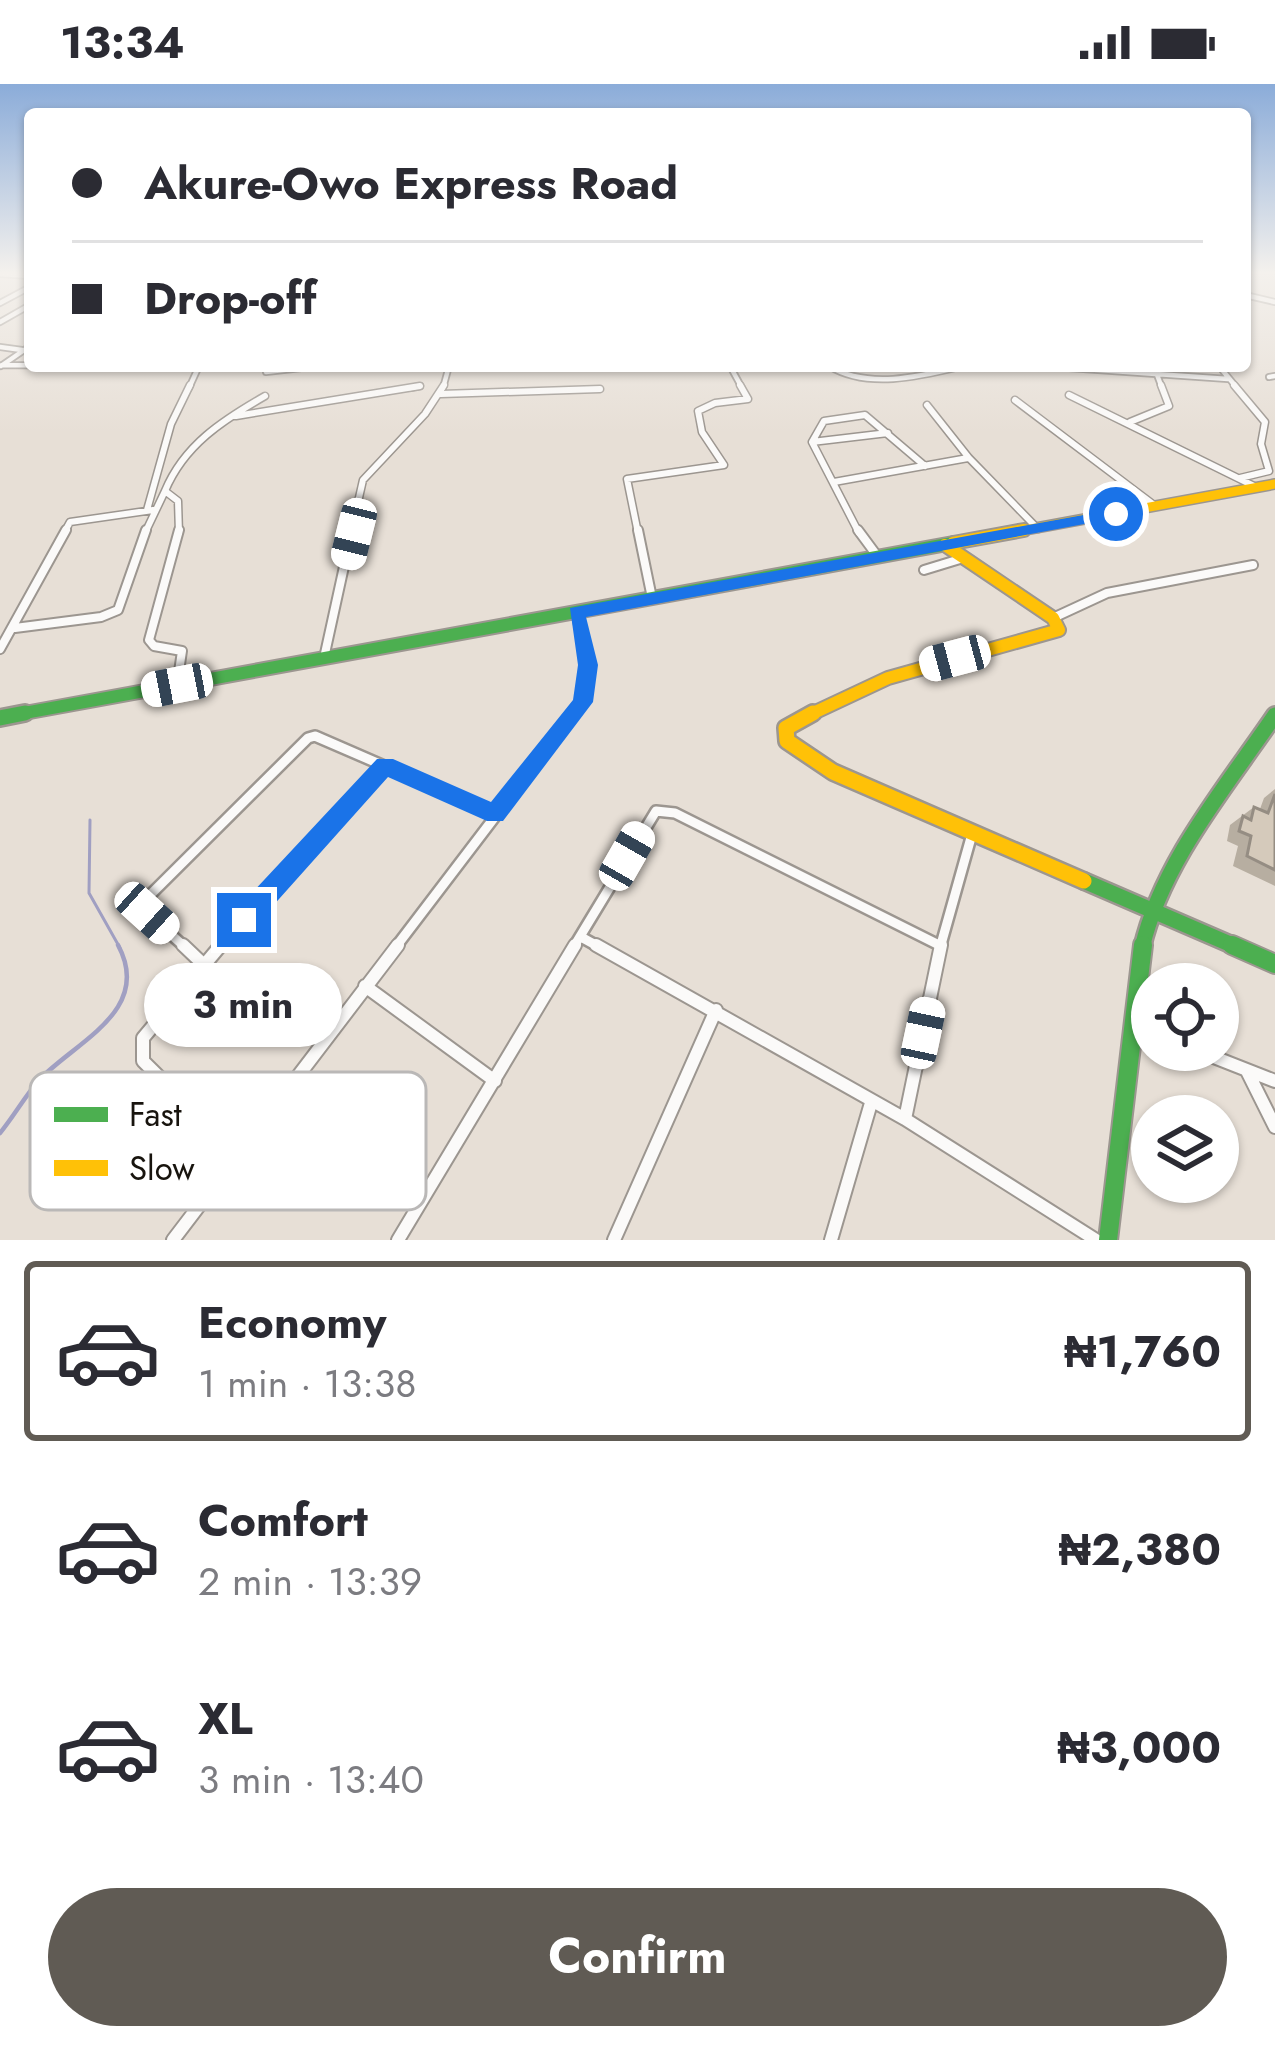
<!DOCTYPE html>
<html lang="en">
<head>
<meta charset="utf-8">
<style>
  :root { --surface:#fff; --page:#f2f2f3; --text:#2b2b33; --muted:#7c7c81; --line:#e1e1e2; --accent:#605b54 }
  body { margin:0; font-family:Jost,sans-serif; background:var(--page); color:var(--text); height:100vh; display:flex; flex-direction:column; font-size:45px; white-space:nowrap }
  * { box-sizing:border-box; margin:0 }
  p { font-size:39px; color:var(--muted) }
  .icon { flex:none; width:66px; height:66px; fill:none; stroke:currentColor; stroke-width:2; stroke-linecap:round; stroke-linejoin:round }
  .map { position:relative; height:1156px; overflow:hidden }
  .side { display:flex; flex-direction:column; background:var(--surface); flex:1 }
  .side>* { flex:none }
  .hud { position:absolute; left:24px; top:24px; width:1227px; height:264px; border-radius:12px; box-shadow:0 3px 9px #0004; display:grid; align-content:center; height:264px; padding:0 48px; background:var(--surface) }
  .controls { position:absolute; left:1131px; top:879px; display:grid; gap:24px }
  .controls a { display:grid; place-items:center; width:108px; height:108px; border-radius:50%; background:var(--surface); box-shadow:0 3px 9px #0004; font-size:60px }
  .end { position:absolute; width:54px; height:54px; margin:-27px; border:15px solid #1a73e8; background:#fff; box-shadow:0 0 0 6px #fff }
  .from { border-radius:50% }
  .bubble { position:absolute; height:84px; border-radius:42px; background:var(--surface); box-shadow:0 3px 9px #0004; font-size:39px; font-weight:700; line-height:84px; text-align:center }
  .car { position:absolute; width:36px; height:72px; margin:-36px -18px; border-radius:15px; box-shadow:0 0 9px 3px #0007; background:linear-gradient(#fff 24%,#345 0 40%,#fff 0 76%,#345 0 86%,#fff 0) }
  .hud b { display:flex; align-items:center; gap:42px; height:114px; font-size:45px }
  .hud b+b { border-top:3px solid var(--line) }
  .hud i { width:30px; height:30px; background:var(--text) }
  ul { padding:21px 0 0; list-style:none }
  li { display:flex; align-items:center; gap:36px; height:180px; margin:0 24px 18px; padding:0 24px; border:6px solid transparent; border-radius:12px }
  li div { flex:1 }
  li b { display:block; font-size:45px }
  li em { font-style:normal; font-weight:700 }
  li.selected { border-color:var(--accent) }
  li>.icon { width:108px; height:108px; stroke-width:1.5 }
  .primary-button { display:flex; gap:24px; margin-top:auto; padding:24px 48px }
  .primary-button a { flex:1; height:138px; border-radius:72px; background:var(--accent); color:#fff; font-size:48px; font-weight:700; line-height:138px; text-align:center }
  .status { display:flex; justify-content:space-between; align-items:center; height:84px; padding:0 60px; background:var(--surface); direction:ltr }
  .status svg { height:33px; fill:currentColor }
  .map>svg:first-child { display:block }
  .lines { fill:none; stroke-linecap:round; stroke-linejoin:round }
  .stream-far1 { stroke:#a09fc2; stroke-width:3 }
  .stream { stroke:#a09fc2; stroke-width:4.5 }
  .street-far4-casing { stroke:#9c9690; stroke-width:8 }
  .street-far3-casing { stroke:#9c9690; stroke-width:9 }
  .street-far2-casing { stroke:#9c9690; stroke-width:12 }
  .street-far1-casing { stroke:#9c9690; stroke-width:14 }
  .street-casing { stroke:#9c9690; stroke-width:16 }
  .fast-far2-casing { stroke:#9c9690; stroke-width:16 }
  .fast-far1-casing { stroke:#9c9690; stroke-width:20 }
  .fast-casing { stroke:#9c9690; stroke-width:22 }
  .slow-far2-casing { stroke:#9c9690; stroke-width:12 }
  .slow-far1-casing { stroke:#9c9690; stroke-width:16 }
  .slow-casing { stroke:#9c9690; stroke-width:20 }
  .street-far4 { stroke:#fbfaf9; stroke-width:4.5 }
  .street-far3 { stroke:#fbfaf9; stroke-width:6 }
  .street-far2 { stroke:#fbfaf9; stroke-width:8 }
  .street-far1 { stroke:#fbfaf9; stroke-width:9 }
  .street { stroke:#fbfaf9; stroke-width:12 }
  .fast-far2 { stroke:#4caf50; stroke-width:12 }
  .fast-far1 { stroke:#4caf50; stroke-width:15 }
  .fast { stroke:#4caf50; stroke-width:18 }
  .slow-far2 { stroke:#ffc107; stroke-width:9 }
  .slow-far1 { stroke:#ffc107; stroke-width:12 }
  .slow { stroke:#ffc107; stroke-width:15 }
  .wall { fill:#b7aea1 }
  .building { fill:#d5cabb; stroke:#958d83; stroke-width:3 }
  .route { fill:#1a73e8 }
  .key { fill:#fff; stroke:#bab8b7; stroke-width:3 }
  .key-label { font-size:33px; fill:#18140e }
</style>
</head>
<body>
<div class="status"><b>13:34</b><svg viewBox="0 0 49 12"><path d="M0 12V9h3v3zM5 12V6h3v6zM10 12V3h3v9zM15 12V0h3v12zM26 1h20v11H26zM47 4h2v5h-2z"/></svg></div>
<div class="map">
<svg width="1275" height="1156" viewBox="0 0 1275 1156">
  <rect width="100%" height="100%" fill="#e7dfd6"/>
  <g class="lines">
    <!-- stream-far1 -->
    <path class="stream-far1" d="M 90,736 L 89,809 L 120,864"/>
    <!-- stream -->
    <path class="stream" d="M 0,1049 C 14,1032 25,1012 40,995 C 77,957 153,926 118,861"/>
    <!-- street-far4 casing -->
    <g class="street-far4-casing">
      <path id="street-far4" d="M 0,190 L 30,192
        M 1245,211 L 1275,218
        M 0,219 L 30,203
        M 0,238 L 30,221
        M 0,263 L 22,266
        M 2,281 L 83,282
        M 1,282 L 30,262
        M 730,282 L 742,304
        M 829,282 C 868,306 922,292 964,282
        M 1040,282 L 1228,295
        M 1219,282 L 1237,304
        M 266,288 L 319,282
        M 1156,288 L 1162,304
        M 1269,293 L 1275,292
        M 189,304 L 199,282
        M 410,304 L 420,302
        M 443,304 L 449,282"/>
    </g>
    <!-- street-far3 casing -->
    <g class="street-far3-casing">
      <path id="street-far3" d="M 1234,301 L 1265,338 L 1261,360 L 1269,387 L 1240,394
        M 441,310 L 600,305
        M 1069,311 L 1256,403
        M 1015,316 L 1154,421
        M 927,321 L 969,374 L 1038,445
        M 236,332 L 420,302
        M 1130,338 L 1169,322 L 1161,301
        M 812,358 L 888,349
        M 834,398 L 968,374
        M 147,426 L 171,340 L 190,301
        M 64,449 L 70,438 L 153,426
        M 145,449 L 165,407
        M 179,449 L 178,417 L 165,407 C 184,361 223,336 265,312
        M 351,449 L 363,396 L 425,330 L 444,301
        M 638,449 L 627,395 L 724,381 L 702,348 L 698,327 L 715,319 L 748,315 L 740,301
        M 859,449 L 812,358 L 824,337 L 865,331 L 925,382"/>
    </g>
    <!-- street-far2 casing -->
    <g class="street-far2-casing">
      <path id="street-far2" d="M 638,446 L 652,514
        M 858,446 L 878,473
        M 924,486 L 960,475
        M 1053,534 L 1107,509 L 1253,481
        M 15,544 L 101,533 L 118,526 L 146,446
        M 0,565 L 66,446
        M 324,574 L 352,446
        M 177,601 L 182,567 L 154,562 L 149,556 L 179,446
        M 572,632 C 596,600 584,564 576,528"/>
    </g>
    <!-- street-far1 casing -->
    <g class="street-far1-casing">
      <path id="street-far1" d="M 581,853 L 601,864
        M 186,864 L 147,829 L 144,817 L 308,654 L 315,652 L 495,730
        M 219,864 L 384,682
        M 395,864 L 574,629
        M 573,864 L 656,727 L 675,729 L 941,862
        M 940,864 L 972,750"/>
    </g>
    <!-- street casing -->
    <g class="street-casing">
      <path id="street" d="M 183,861 L 204,881
        M 221,861 L 143,954 L 143,977 L 237,1070
        M 596,861 L 905,1035 L 1096,1156
        M 365,902 L 495,997
        M 1133,941 L 1152,948
        M 1196,966 L 1275,997
        M 1247,987 L 1275,1043
        M 905,1035 L 941,861
        M 173,1156 L 398,861
        M 398,1156 L 575,861
        M 614,1156 L 716,926
        M 831,1156 L 871,1019"/>
    </g>
    <!-- fast-far2 casing -->
    <g class="fast-far2-casing">
      <path id="fast-far2" d="M 8,632 L 953,459"/>
    </g>
    <!-- fast-far1 casing -->
    <g class="fast-far1-casing">
      <path id="fast-far1" d="M 0,634 L 25,629
        M 1084,797 L 1239,864
        M 1142,864 C 1162,778 1226,703 1275,631"/>
    </g>
    <!-- fast casing -->
    <g class="fast-casing">
      <path id="fast" d="M 1232,861 L 1275,880
        M 1108,1156 L 1143,861"/>
    </g>
    <!-- slow-far2 casing -->
    <g class="slow-far2-casing">
      <path id="slow-far2" d="M 1008,449 L 1275,400"/>
    </g>
    <!-- slow-far1 casing -->
    <g class="slow-far1-casing">
      <path id="slow-far1" d="M 953,459 L 1024,446
        M 807,632 L 888,594 L 1059,546 L 1053,534 L 945,461"/>
    </g>
    <!-- slow casing -->
    <g class="slow-casing">
      <path id="slow" d="M 813,629 L 786,644 L 787,657 L 833,688 L 1084,797"/>
    </g>
    <!-- street-far4 -->
    <use href="#street-far4" class="street-far4"/>
    <!-- street-far3 -->
    <use href="#street-far3" class="street-far3"/>
    <!-- street-far2 -->
    <use href="#street-far2" class="street-far2"/>
    <!-- street-far1 -->
    <use href="#street-far1" class="street-far1"/>
    <!-- street -->
    <use href="#street" class="street"/>
    <!-- fast-far2 -->
    <use href="#fast-far2" class="fast-far2"/>
    <!-- fast-far1 -->
    <use href="#fast-far1" class="fast-far1"/>
    <!-- fast -->
    <use href="#fast" class="fast"/>
    <!-- slow-far2 -->
    <use href="#slow-far2" class="slow-far2"/>
    <!-- slow-far1 -->
    <use href="#slow-far1" class="slow-far1"/>
    <!-- slow -->
    <use href="#slow" class="slow"/>
  </g>
  <!-- wall -->
  <path class="wall" d="M 1275,705 L 1275,802 L 1233,782 L 1238,762 L 1227,757 L 1230,741 L 1254,723 L 1260,725 L 1264,714 Z"/>
  <!-- building -->
  <path class="building" d="M 1275,710 L 1275,786 L 1247,772 L 1251,752 L 1239,747 L 1243,732 L 1251,736 L 1254,723 L 1268,729 Z"/>
  <!-- sky -->
  <linearGradient id="sky" x2="0" y2="1"><stop stop-color="#8bacd9"/><stop offset="0.54" stop-color="#f4f1ed"/><stop offset="1" stop-color="#f4f1ed" stop-opacity="0"/></linearGradient>
  <rect width="1275" height="349" fill="url(#sky)"/>
  <!-- route -->
  <path class="route" d="M 1116,425 L 1124,430 L 1122,433 L 586,533 L 598,581 L 593,618 L 503,737 L 487,737 L 388,693 L 253,844 L 244,848 L 235,844 L 231,836 L 235,827 L 377,675 L 393,675 L 491,718 L 573,616 L 578,581 L 570,524 Z"/>
  <!-- legend -->
  <rect x="30" y="988" width="396" height="138" rx="18" class="key"/>
  <rect x="54" y="1023" width="54" height="15" fill="#4caf50"/>
  <rect x="54" y="1076" width="54" height="16" fill="#ffc107"/>
  <g class="key-label">
    <text x="129" y="1042">Fast</text>
    <text x="129" y="1096">Slow</text>
  </g>
</svg>
<div class="controls">
<a><svg class="icon" aria-label="locate" viewBox="0 0 24 24"><circle cx="12" cy="12" r="6"/><path d="M12 2v4M12 18v4M2 12h4M18 12h4"/></svg></a>
<a><svg class="icon" aria-label="layers" viewBox="0 0 24 24"><path d="M12 4l9 5-9 5-9-5zM3 14l9 5 9-5"/></svg></a>
</div>
<i class="end from" style="left:1116px;top:430px"></i>
<i class="end" style="left:244px;top:836px"></i>
<div class="bubble" style="left:144px;top:879px;width:198px">3 min</div>
<i class="car" style="left:354px;top:450px;rotate:194deg"></i>
<i class="car" style="left:955px;top:574px;rotate:255deg"></i>
<i class="car" style="left:177px;top:601px;rotate:259deg"></i>
<i class="car" style="left:627px;top:772px;rotate:30deg"></i>
<i class="car" style="left:147px;top:829px;rotate:132deg"></i>
<i class="car" style="left:923px;top:949px;rotate:12deg"></i>
<div class="hud">
<b><i class="from"></i>Akure-Owo Express Road</b>
<b><i></i>Drop-off</b>
</div>
</div>
<section class="side">
<ul>
<li class="selected"><svg class="icon" aria-label="car" viewBox="0 0 24 24"><path d="M5 17H2v-5l4-1 3-4h7l3 4 3 1v5h-3M9 17h6M6 11h13"/><circle cx="7" cy="17" r="2"/><circle cx="17" cy="17" r="2"/></svg><div><b>Economy</b><p>1 min · 13:38</p></div><em>₦1,760</em></li>
<li><svg class="icon" aria-label="car" viewBox="0 0 24 24"><path d="M5 17H2v-5l4-1 3-4h7l3 4 3 1v5h-3M9 17h6M6 11h13"/><circle cx="7" cy="17" r="2"/><circle cx="17" cy="17" r="2"/></svg><div><b>Comfort</b><p>2 min · 13:39</p></div><em>₦2,380</em></li>
<li><svg class="icon" aria-label="car" viewBox="0 0 24 24"><path d="M5 17H2v-5l4-1 3-4h7l3 4 3 1v5h-3M9 17h6M6 11h13"/><circle cx="7" cy="17" r="2"/><circle cx="17" cy="17" r="2"/></svg><div><b>XL</b><p>3 min · 13:40</p></div><em>₦3,000</em></li>
</ul>
<div class="primary-button"><a>Confirm</a></div>
</section>
</body>
</html>
